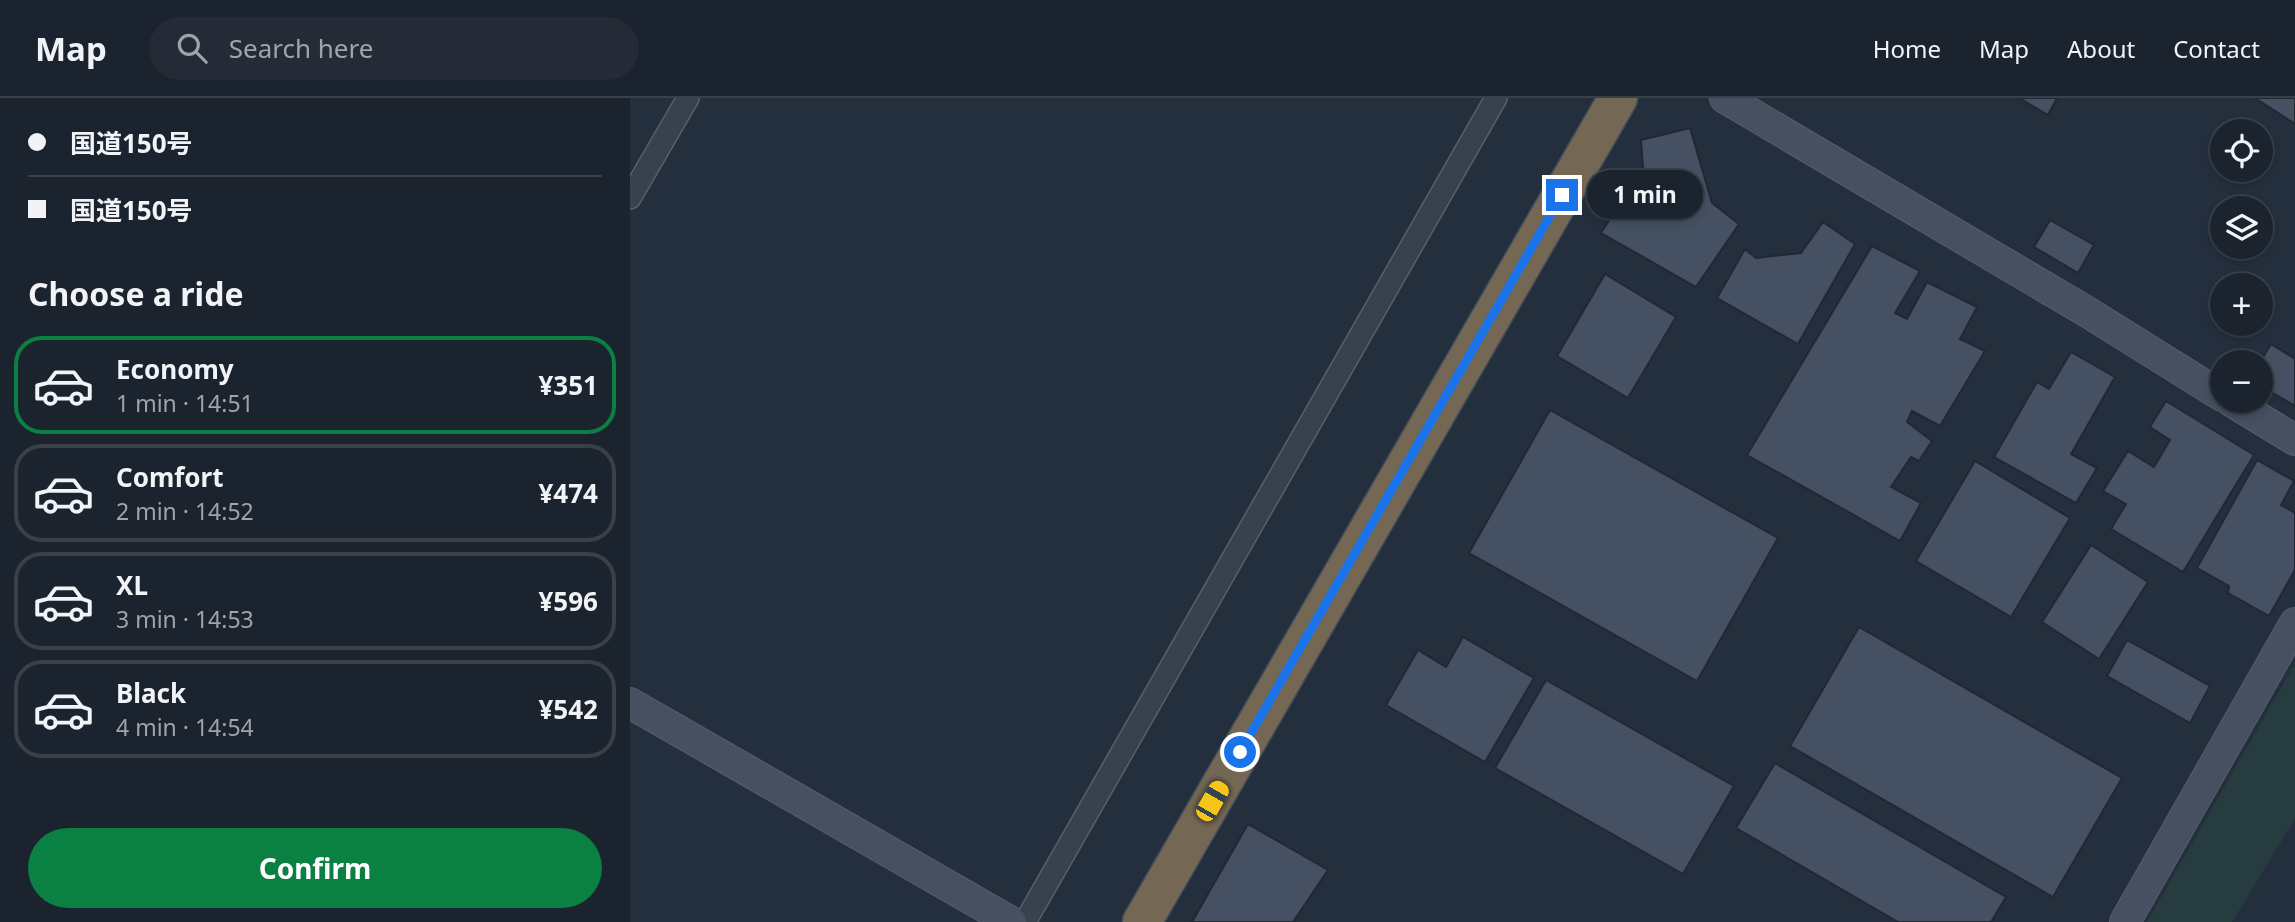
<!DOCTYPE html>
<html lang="en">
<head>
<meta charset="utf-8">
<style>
  :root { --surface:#1b232e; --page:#242b36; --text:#f1f3f6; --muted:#a0a4aa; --line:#39404a; --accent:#0b8043 }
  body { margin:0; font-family:"Noto Sans","Noto Sans JP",sans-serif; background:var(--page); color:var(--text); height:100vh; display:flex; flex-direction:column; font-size:26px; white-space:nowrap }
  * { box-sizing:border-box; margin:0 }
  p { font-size:23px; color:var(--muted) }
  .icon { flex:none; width:38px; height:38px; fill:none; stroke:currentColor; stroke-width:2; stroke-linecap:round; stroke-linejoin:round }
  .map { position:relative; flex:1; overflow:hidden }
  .details { display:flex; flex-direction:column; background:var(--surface); width:630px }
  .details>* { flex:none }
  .top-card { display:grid; align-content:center; height:154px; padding:0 28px; background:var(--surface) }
  .fabs { position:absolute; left:1580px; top:21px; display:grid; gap:14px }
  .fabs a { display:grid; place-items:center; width:63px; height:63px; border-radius:50%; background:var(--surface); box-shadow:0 4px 10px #0003,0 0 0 2px var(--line); font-size:35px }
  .end { position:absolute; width:32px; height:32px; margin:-16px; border:9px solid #1a73e8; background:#fff; box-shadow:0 0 0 4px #fff }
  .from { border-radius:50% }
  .bubble { position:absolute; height:49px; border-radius:24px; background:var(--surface); box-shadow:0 4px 10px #0003,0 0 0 2px var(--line); font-size:23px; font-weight:700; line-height:49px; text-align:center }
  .car { position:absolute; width:21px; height:42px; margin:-21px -10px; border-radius:9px; box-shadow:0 0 5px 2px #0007; background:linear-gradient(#f5c518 24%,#345 0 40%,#f5c518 0 76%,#345 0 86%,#f5c518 0) }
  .top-card b { display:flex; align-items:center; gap:24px; height:66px; font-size:26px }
  .top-card b+b { border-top:2px solid var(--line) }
  .top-card i { width:18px; height:18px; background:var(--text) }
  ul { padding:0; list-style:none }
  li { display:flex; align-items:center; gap:21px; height:98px; margin:0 14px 10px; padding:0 14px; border:4px solid var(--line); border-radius:28px }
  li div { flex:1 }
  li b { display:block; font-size:26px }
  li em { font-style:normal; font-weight:700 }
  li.current { border-color:var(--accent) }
  li>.icon { width:63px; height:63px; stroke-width:1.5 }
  h2 { padding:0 28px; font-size:32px; line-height:84px }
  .cta { display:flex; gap:14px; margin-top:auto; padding:14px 28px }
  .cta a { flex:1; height:80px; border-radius:42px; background:var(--accent); color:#fff; font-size:28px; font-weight:700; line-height:80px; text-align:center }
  header { display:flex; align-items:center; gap:42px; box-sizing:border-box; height:98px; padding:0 35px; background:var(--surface); border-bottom:2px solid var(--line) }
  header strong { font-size:33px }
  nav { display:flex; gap:38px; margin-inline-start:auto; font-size:24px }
  .search { width:490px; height:63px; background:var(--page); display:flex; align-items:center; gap:18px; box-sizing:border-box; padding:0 24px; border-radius:38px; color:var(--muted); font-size:26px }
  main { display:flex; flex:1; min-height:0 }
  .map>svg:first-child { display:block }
  .green { fill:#263c3f }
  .building { fill:#455162; stroke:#1f2835; stroke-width:2 }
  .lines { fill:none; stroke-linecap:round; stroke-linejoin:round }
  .street-casing { stroke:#565f6c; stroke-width:24 }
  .secondary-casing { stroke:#565f6c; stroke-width:32 }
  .highway-casing { stroke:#434c59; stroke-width:41 }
  .street { stroke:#38414e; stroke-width:21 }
  .secondary { stroke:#465061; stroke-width:30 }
  .highway { stroke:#746855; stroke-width:38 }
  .route { stroke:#1a73e8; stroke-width:9 }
</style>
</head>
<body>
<header>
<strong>Map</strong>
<div class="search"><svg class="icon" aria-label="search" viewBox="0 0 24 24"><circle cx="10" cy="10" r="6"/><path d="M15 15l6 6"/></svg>Search here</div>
<nav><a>Home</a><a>Map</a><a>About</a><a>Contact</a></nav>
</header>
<main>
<section class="details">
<div class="top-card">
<b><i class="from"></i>国道150号</b>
<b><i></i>国道150号</b>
</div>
<h2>Choose a ride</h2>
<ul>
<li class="current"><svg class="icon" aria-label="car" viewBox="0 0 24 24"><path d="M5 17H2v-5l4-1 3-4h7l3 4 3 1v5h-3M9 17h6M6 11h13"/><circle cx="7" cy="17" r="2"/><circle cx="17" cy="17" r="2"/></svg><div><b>Economy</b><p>1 min · 14:51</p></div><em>¥351</em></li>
<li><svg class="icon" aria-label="car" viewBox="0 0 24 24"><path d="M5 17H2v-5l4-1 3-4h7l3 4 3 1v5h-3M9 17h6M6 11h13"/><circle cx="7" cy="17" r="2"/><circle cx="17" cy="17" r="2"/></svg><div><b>Comfort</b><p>2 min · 14:52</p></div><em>¥474</em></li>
<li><svg class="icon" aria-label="car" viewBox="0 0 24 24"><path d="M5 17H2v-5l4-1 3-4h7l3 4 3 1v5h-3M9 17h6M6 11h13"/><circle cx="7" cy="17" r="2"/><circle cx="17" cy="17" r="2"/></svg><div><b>XL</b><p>3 min · 14:53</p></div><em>¥596</em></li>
<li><svg class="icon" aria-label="car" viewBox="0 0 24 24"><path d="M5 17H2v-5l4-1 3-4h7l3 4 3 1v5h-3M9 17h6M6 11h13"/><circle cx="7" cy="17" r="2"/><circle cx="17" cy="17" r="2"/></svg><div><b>Black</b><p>4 min · 14:54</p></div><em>¥542</em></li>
</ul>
<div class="cta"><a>Confirm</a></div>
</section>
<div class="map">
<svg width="1665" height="824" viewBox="0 0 1665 824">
  <rect width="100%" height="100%" fill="#242f3e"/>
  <!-- green -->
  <path class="green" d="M 1663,569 L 1665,570 L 1665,721 L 1602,824 L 1517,824 Z"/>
  <!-- building -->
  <path class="building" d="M 1389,0 L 1427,0 L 1418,17 Z
    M 1625,0 L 1665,0 L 1665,26 Z
    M 1060,30 L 1082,105 L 1109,126 L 1066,189 L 971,135 L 1013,69 L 1011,42 Z
    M 1420,122 L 1464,147 L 1448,175 L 1404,149 Z
    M 1193,124 L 1225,146 L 1168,246 L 1087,200 L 1115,151 L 1126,160 L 1171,155 Z
    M 1242,148 L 1290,173 L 1265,215 L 1277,221 L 1297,184 L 1347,209 L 1330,241 L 1355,253 L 1310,328 L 1282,313 L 1277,324 L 1302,343 L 1289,363 L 1281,359 L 1261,389 L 1291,405 L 1270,443 L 1117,357 Z
    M 975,176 L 1046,219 L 998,300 L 927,258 Z
    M 1641,246 L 1665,261 L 1665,308 L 1631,288 L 1630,264 Z
    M 1441,254 L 1485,279 L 1441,356 L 1467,370 L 1446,405 L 1364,359 L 1407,284 L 1419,291 Z
    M 1536,303 L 1624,357 L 1553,474 L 1481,431 L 1496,406 L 1473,393 L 1498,353 L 1524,369 L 1540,342 L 1520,329 Z
    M 920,312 L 1148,440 L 1067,583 L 839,455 Z
    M 1627,362 L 1664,383 L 1651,407 L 1665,415 L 1665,472 L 1639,518 L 1598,495 L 1599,488 L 1567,470 Z
    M 1345,363 L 1440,420 L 1381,519 L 1286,463 Z
    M 1461,447 L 1518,484 L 1469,561 L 1412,524 Z
    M 1229,529 L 1492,680 L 1423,799 L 1160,648 Z
    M 833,539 L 904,580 L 855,664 L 756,607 L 788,552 L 816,569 Z
    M 1497,542 L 1580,588 L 1560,625 L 1477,578 Z
    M 916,582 L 1104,688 L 1053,776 L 865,670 Z
    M 1145,665 L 1376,799 L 1361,824 L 1268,824 L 1106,730 Z
    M 618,726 L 698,772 L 663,824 L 562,824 Z"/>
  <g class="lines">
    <!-- street casing -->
    <g class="street-casing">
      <path id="street" d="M 0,100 L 58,0
        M 395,824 L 866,0"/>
    </g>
    <!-- secondary casing -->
    <g class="secondary-casing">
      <path id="secondary" d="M 1095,0 L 1459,215 L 1592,298
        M 1601,303 L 1665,342
        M 0,605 L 381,824
        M 1495,824 L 1665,525"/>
    </g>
    <!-- highway casing -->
    <g class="highway-casing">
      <path id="highway" d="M 512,824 L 988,0"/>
    </g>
    <!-- street -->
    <use href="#street" class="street"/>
    <!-- secondary -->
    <use href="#secondary" class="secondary"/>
    <!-- highway -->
    <use href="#highway" class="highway"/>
  </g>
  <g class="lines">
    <!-- route -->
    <path class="route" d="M 610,654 L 932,97"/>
  </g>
</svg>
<div class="fabs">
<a><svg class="icon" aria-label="locate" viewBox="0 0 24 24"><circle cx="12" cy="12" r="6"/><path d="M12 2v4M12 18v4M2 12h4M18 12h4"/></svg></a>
<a><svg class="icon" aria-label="layers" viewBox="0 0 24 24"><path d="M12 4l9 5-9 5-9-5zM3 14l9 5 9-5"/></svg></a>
<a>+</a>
<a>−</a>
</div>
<i class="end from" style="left:610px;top:654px"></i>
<i class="end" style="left:932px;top:97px"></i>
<div class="bubble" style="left:957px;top:72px;width:116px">1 min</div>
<i class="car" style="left:582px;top:703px;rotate:30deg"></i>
</div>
</main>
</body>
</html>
